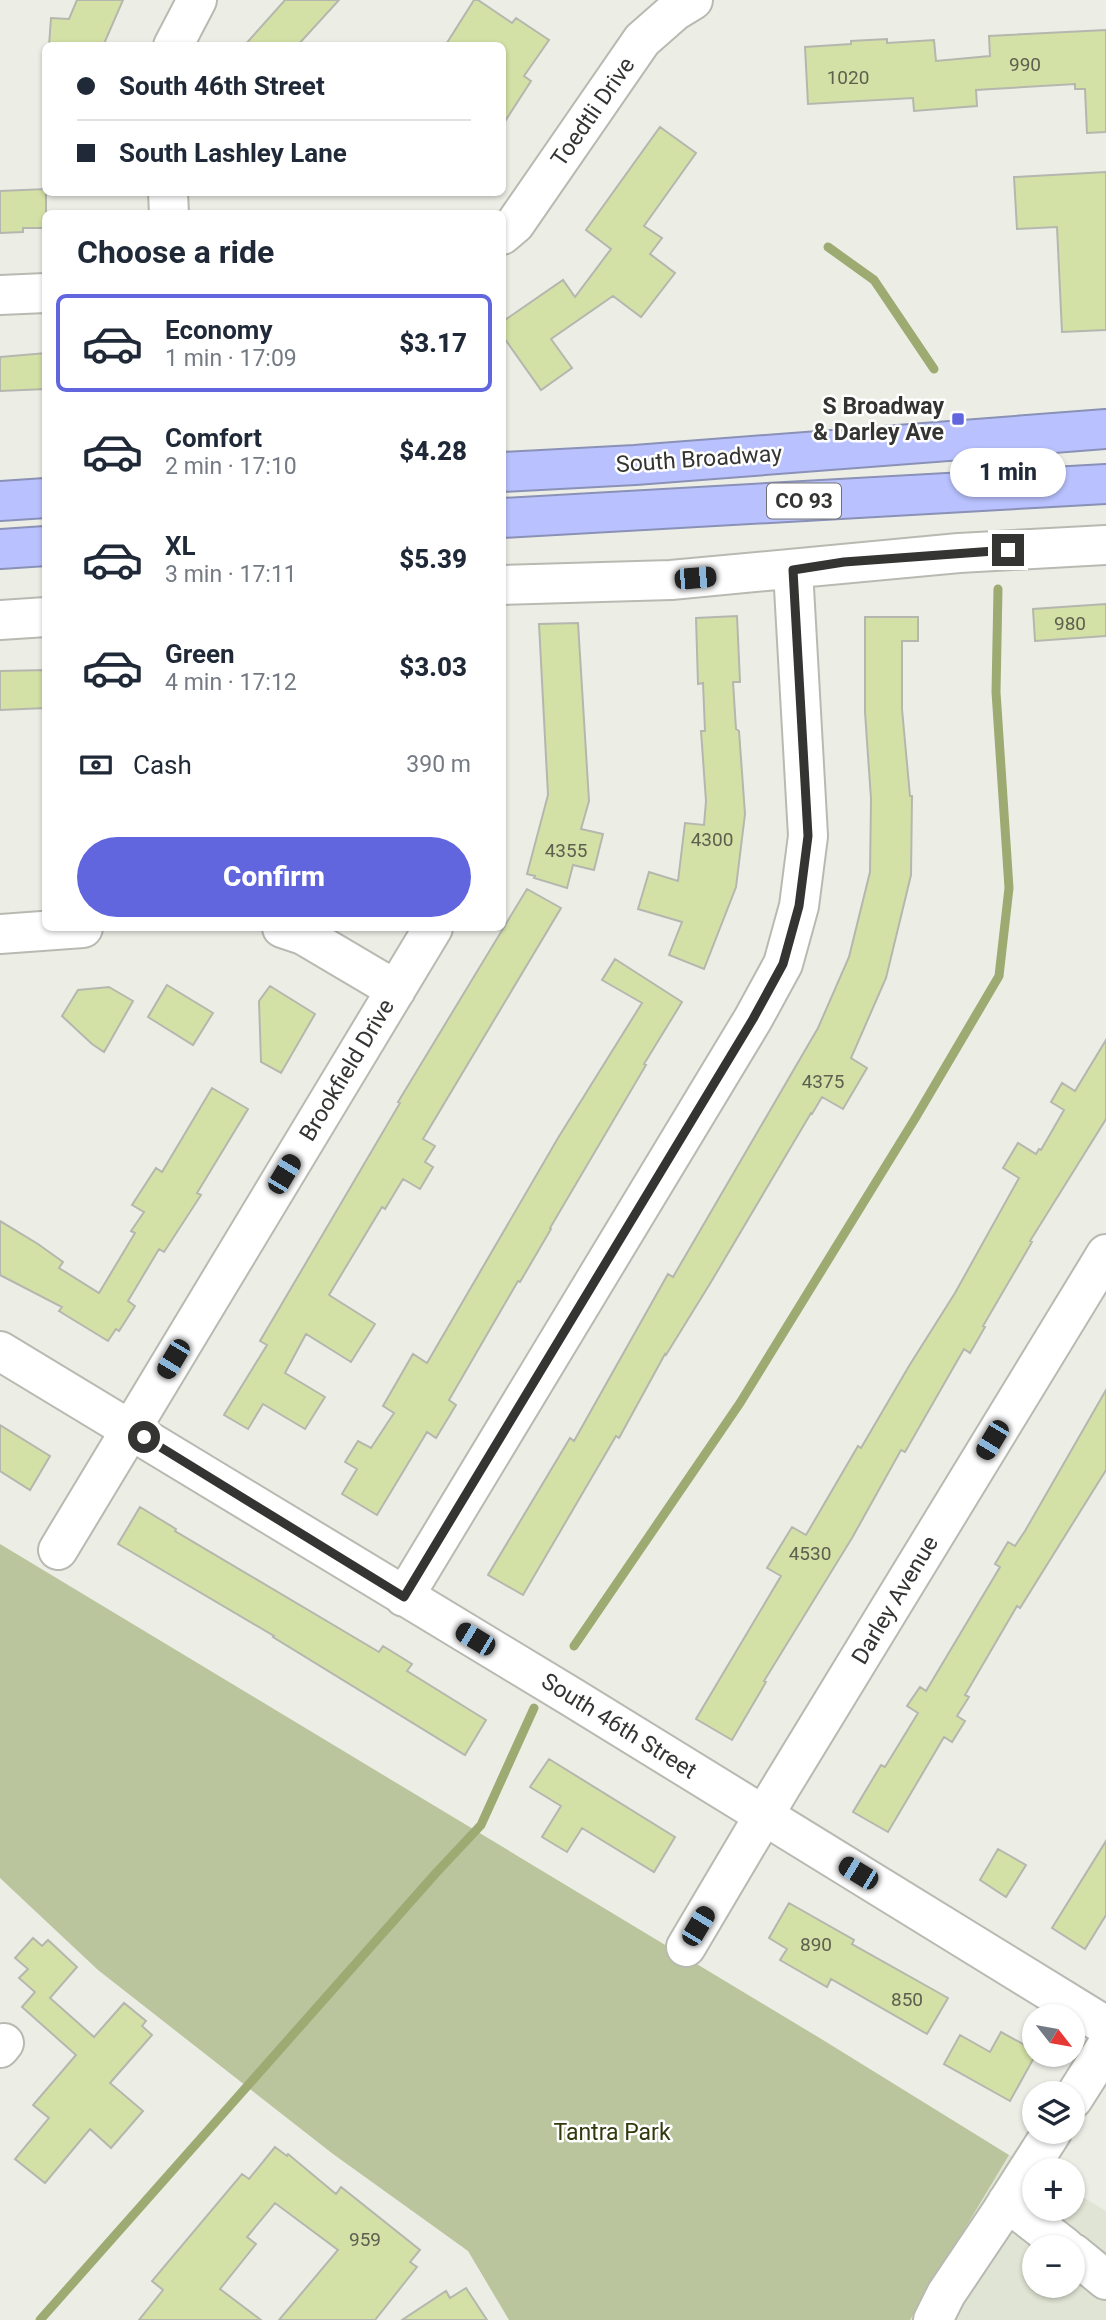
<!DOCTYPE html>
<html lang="en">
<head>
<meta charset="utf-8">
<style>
  :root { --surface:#fff; --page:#f6f6f7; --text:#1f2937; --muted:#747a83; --line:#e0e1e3; --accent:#6165de }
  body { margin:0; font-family:Roboto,sans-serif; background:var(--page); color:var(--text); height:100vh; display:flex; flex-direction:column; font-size:26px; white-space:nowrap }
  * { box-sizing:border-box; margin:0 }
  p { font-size:23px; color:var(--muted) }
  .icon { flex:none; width:38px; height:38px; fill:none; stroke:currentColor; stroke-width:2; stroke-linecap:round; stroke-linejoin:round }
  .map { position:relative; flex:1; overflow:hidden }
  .sheet { position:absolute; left:42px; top:210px; width:464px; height:721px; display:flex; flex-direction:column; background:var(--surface); border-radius:10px; box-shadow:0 2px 5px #0004 }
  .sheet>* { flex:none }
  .top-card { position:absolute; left:42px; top:42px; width:464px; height:154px; border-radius:10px; box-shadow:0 2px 5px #0004; display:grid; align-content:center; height:154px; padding:0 35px; background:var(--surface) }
  .needle { width:46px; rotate:121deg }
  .fabs { position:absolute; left:1022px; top:2004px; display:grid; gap:14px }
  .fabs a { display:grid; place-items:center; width:63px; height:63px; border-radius:50%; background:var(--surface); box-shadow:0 2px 5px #0004; font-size:35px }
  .end { position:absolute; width:32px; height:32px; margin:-16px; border:9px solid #343532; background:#fff; box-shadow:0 0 0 4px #fff }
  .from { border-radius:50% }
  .bubble { position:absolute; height:49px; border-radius:24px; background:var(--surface); box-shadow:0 2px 5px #0004; font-size:23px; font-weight:800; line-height:49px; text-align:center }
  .car { position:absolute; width:21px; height:42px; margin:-21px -10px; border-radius:9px; box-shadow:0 0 5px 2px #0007; background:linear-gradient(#222 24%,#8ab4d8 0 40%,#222 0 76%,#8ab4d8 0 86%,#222 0) }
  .top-card b { display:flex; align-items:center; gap:24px; height:66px; font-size:26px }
  .top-card b+b { border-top:2px solid var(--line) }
  .top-card i { width:18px; height:18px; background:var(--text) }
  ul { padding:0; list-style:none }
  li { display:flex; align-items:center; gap:21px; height:98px; margin:0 14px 10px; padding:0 21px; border:4px solid transparent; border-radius:10px }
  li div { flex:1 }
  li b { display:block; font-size:26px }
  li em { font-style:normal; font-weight:800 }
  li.selected { border-color:var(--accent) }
  li>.icon { width:63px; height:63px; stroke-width:1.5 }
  h2 { padding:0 35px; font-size:32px; line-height:84px }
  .pay { display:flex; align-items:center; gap:18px; height:77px; padding:0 35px; font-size:26px }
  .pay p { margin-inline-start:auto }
  .action { display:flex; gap:14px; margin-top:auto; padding:14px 35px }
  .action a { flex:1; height:80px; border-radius:42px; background:var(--accent); color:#fff; font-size:28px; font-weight:800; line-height:80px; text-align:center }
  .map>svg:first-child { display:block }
  .built { fill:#e0e4d4; fill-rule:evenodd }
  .green { fill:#bac49d }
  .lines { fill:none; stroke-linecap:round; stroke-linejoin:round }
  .stream { stroke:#9daa71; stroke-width:9 }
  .building { fill:#d3e1a6; stroke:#b5b7af; stroke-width:2 }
  .minor-casing { stroke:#b8bab2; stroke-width:42 }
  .highway-casing { stroke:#8a91b7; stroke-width:42 }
  .minor { stroke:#fff; stroke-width:38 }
  .highway { stroke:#b9c2fe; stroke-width:38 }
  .route { stroke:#343532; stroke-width:9 }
  .poi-dot { fill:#6165de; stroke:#fff; stroke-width:2.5 }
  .labels { text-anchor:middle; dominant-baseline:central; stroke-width:5; stroke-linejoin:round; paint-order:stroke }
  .number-label { font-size:19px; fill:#5c604f }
  .shield { fill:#fff; stroke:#717270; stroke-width:2 }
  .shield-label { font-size:21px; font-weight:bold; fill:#343532 }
  .street-label { font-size:23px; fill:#343532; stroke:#fff }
  .poi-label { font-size:23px; font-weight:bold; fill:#343532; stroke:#fff; text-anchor:end }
  .park-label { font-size:23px; fill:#32390d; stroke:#fff }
</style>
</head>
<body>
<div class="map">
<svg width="1106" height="2320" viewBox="0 0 1106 2320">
  <rect width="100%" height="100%" fill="#eceee6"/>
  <!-- built -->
  <path class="built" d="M 1009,2155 L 1036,2170 L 1034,2208 L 1073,2208 L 1073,2191 L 1106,2211 L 1106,2320 L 910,2320 ZM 1034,2247 L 1073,2247 L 1073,2286 L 1034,2286 Z"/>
  <!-- green -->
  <path class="green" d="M 0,1544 L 823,2040 L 1009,2155 L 910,2320 L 509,2320 L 468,2251 L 333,2154 L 98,1970 L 0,1878 Z"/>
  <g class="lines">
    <!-- stream -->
    <path class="stream" d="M 828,247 L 874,280 L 934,369
      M 574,1646 L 740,1403 L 916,1117 L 999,976 L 1009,888 L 996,692 L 998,589
      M 40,2320 L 436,1873 L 481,1825 L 534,1708"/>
  </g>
  <!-- building -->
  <path class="building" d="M 77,0 L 123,0 L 103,46 L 49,46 L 51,18 L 69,19 Z
    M 285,0 L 339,0 L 297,46 L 244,46 Z
    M 474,0 L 478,0 L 512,23 L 516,18 L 549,40 L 524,76 L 531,81 L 502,126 L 502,46 L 445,46 Z
    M 1106,30 L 1106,132 L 1087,133 L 1085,89 L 1075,89 L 1075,84 L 976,90 L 977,106 L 914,111 L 913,98 L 808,104 L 805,47 L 851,44 L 851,41 L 887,39 L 887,43 L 934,40 L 936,61 L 990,56 L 989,36 Z
    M 660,127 L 696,153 L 644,226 L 662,238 L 650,254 L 675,273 L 641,317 L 613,296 L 551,339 L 572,368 L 541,390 L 502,335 L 502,322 L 563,280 L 575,297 L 611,249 L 586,230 Z
    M 1106,172 L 1106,330 L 1062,332 L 1057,227 L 1017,229 L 1014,177 Z
    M 46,189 L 46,228 L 23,228 L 23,232 L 0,233 L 0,191 Z
    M 46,353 L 46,389 L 0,391 L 0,357 Z
    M 1106,604 L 1106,636 L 1035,641 L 1033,609 Z
    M 737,616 L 740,682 L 733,682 L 736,729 L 739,731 L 745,814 L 736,887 L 704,969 L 669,955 L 682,922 L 638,909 L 649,872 L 678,881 L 685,823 L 704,825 L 706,801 L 701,731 L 705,731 L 703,683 L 698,684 L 696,618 Z
    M 865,617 L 918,617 L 918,641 L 902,641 L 902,709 L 910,796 L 912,796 L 911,875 L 886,978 L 851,1058 L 867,1068 L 843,1109 L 822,1097 L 812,1114 L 811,1113 L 711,1282 L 666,1355 L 665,1354 L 619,1438 L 616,1436 L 523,1595 L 488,1575 L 570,1438 L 574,1441 L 668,1274 L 673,1277 L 818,1028 L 849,957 L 870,872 L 871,799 L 865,712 Z
    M 578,623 L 589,801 L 581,829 L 603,834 L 594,870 L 573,865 L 567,888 L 534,878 L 535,876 L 527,874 L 548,795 L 539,624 Z
    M 46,670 L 46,708 L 0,710 L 0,671 Z
    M 527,889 L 561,908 L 423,1139 L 435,1146 L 425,1162 L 433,1167 L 420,1189 L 403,1179 L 385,1209 L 382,1207 L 329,1295 L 375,1324 L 351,1362 L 306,1334 L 285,1373 L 325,1397 L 305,1429 L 263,1404 L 248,1429 L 224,1415 L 267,1345 L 260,1341 L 400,1103 L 398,1102 Z
    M 615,959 L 682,1002 L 644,1064 L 646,1065 L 550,1228 L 551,1229 L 520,1282 L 518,1281 L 449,1400 L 456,1405 L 436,1438 L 427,1432 L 377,1515 L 342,1494 L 357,1469 L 345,1462 L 358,1441 L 371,1448 L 394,1413 L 383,1406 L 413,1354 L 427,1363 L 558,1138 L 642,1003 L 602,980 Z
    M 167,985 L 213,1013 L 193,1045 L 148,1017 Z
    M 270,986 L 315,1014 L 281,1073 L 261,1062 L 259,1001 Z
    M 109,987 L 133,1001 L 104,1052 L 92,1044 L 62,1016 L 78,990 Z
    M 1106,1040 L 1106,1119 L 1030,1241 L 1032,1242 L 983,1326 L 985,1327 L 970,1353 L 964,1349 L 905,1452 L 901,1450 L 852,1538 L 764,1681 L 766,1682 L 732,1740 L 696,1719 L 781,1576 L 767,1568 L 792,1527 L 806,1535 L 858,1446 L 861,1448 L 909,1366 L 955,1293 L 1019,1178 L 1003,1168 L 1018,1143 L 1036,1154 L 1039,1149 L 1041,1150 L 1064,1110 L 1051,1102 L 1062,1083 L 1075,1091 Z
    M 212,1088 L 248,1109 L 197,1193 L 201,1195 L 164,1252 L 159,1249 L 128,1301 L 135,1306 L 119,1331 L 116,1329 L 108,1341 L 59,1311 L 62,1307 L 0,1275 L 0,1221 L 38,1244 L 63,1262 L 59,1268 L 99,1293 L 135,1233 L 131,1231 L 144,1212 L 132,1205 L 156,1168 L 162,1172 Z
    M 1106,1390 L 1106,1470 L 1020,1608 L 1017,1606 L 965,1695 L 969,1697 L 957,1716 L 965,1721 L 952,1742 L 944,1737 L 888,1832 L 853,1812 L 881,1765 L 885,1767 L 918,1713 L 907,1706 L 920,1687 L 926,1691 L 1000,1567 L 995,1564 L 1008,1542 L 1015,1546 L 1025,1531 Z
    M 0,1425 L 50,1456 L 30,1490 L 0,1471 Z
    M 140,1507 L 176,1529 L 175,1531 L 379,1652 L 383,1646 L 412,1664 L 407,1671 L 486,1720 L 465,1755 L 273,1637 L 274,1636 L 118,1544 Z
    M 549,1759 L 675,1837 L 654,1872 L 582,1828 L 567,1852 L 542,1837 L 561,1806 L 530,1787 Z
    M 1106,1841 L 1106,1915 L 1085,1949 L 1052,1928 Z
    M 998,1849 L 1026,1865 L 1006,1897 L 980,1880 Z
    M 789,1903 L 854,1940 L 852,1944 L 948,1998 L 927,2034 L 831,1979 L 827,1987 L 780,1960 L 787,1949 L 769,1938 Z
    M 33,1938 L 42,1946 L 48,1940 L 77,1967 L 50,1998 L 94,2037 L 124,2003 L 146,2021 L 142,2026 L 152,2035 L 110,2083 L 143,2111 L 111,2148 L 90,2129 L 45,2183 L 15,2159 L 49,2118 L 33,2105 L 76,2055 L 22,2007 L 35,1992 L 19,1978 L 28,1969 L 15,1958 Z
    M 1001,2032 L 1034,2050 L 1036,2054 L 1010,2101 L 944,2064 L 960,2035 L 990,2052 Z
    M 275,2147 L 287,2156 L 288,2154 L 336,2194 L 341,2187 L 420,2250 L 410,2262 L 417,2267 L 375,2320 L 279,2320 L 338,2250 L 275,2203 L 247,2237 L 256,2244 L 220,2289 L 261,2320 L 139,2320 L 163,2290 L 152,2281 L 242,2174 L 249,2179 Z
    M 466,2288 L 487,2320 L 402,2320 L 446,2291 L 450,2298 Z"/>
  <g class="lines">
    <!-- minor casing -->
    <g class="minor-casing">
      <path id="minor" d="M 173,46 L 197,0
        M 168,192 L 169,214
        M 502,235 L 515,224 L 642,40 L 675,11 L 693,0
        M 0,295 L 46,293
        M 502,585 L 671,580 L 959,553 L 1106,545
        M 0,620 L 46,617
        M 282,928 L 303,935 L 396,990
        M 0,934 L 83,928
        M 0,1351 L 570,1696 L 1106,2026
        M 58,1550 L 433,928
        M 404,1597 L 753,1019 L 783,964 L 799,906 L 808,836 L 793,570
        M 686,1947 L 779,1790 L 1106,1254
        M 0,2048 L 4,2043
        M 1073,2099 L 1106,2047
        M 1007,2202 L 1065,2247
        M 1073,2253 L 1106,2280
        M 933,2320 L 946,2294 L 1001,2212 L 1052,2132"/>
    </g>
    <!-- highway casing -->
    <g class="highway-casing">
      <path id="highway" d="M 502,472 L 635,465 L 1106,429
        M 0,501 L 46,498
        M 502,518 L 1106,484
        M 0,549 L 46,546"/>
    </g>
    <!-- minor -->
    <use href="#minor" class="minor"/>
    <!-- highway -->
    <use href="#highway" class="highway"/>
  </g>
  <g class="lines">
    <!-- route -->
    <path class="route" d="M 144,1437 L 404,1597 L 753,1019 L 783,964 L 799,906 L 808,836 L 793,570 L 844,562 L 1008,550"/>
  </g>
  <!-- markers -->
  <rect class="poi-dot" x="951" y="412" width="14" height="14" rx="3.5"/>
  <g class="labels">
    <!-- number labels -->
    <g class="number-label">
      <text x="1025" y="64">990</text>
      <text x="848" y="77">1020</text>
      <text x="1070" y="623">980</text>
      <text x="712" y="839">4300</text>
      <text x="566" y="850">4355</text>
      <text x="823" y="1081">4375</text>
      <text x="810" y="1553">4530</text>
      <text x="816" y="1944">890</text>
      <text x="907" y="1999">850</text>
      <text x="365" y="2239">959</text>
    </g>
    <!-- shield labels -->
    <rect class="shield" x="767" y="483.5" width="74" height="35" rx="5"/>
    <g class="shield-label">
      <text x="804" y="501">CO 93</text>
    </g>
    <!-- street labels -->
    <g class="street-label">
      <text transform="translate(593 112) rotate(-55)">Toedtli Drive</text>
      <text transform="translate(699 459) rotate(-4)">South Broadway</text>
      <text transform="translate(347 1070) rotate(-59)">Brookfield Drive</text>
      <text transform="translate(895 1600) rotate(-59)">Darley Avenue</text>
      <text transform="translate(619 1726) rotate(32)">South 46th Street</text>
    </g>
    <!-- poi labels -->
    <g class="poi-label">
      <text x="944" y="406">S Broadway<tspan x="944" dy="26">&amp; Darley Ave</tspan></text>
    </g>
    <!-- park labels -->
    <g class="park-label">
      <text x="612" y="2132">Tantra Park</text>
    </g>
  </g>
</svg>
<div class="fabs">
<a><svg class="needle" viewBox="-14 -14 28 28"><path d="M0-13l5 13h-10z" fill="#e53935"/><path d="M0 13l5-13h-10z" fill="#747a83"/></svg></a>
<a><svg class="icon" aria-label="layers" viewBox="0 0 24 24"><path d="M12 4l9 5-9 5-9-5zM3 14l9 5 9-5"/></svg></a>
<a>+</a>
<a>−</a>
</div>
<i class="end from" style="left:144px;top:1437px"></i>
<i class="end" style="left:1008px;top:550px"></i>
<div class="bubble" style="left:950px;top:448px;width:116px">1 min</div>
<i class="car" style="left:695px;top:578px;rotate:85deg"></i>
<i class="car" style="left:284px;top:1174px;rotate:31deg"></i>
<i class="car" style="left:173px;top:1359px;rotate:211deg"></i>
<i class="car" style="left:992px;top:1440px;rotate:211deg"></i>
<i class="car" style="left:475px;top:1639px;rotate:301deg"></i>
<i class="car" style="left:858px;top:1873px;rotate:301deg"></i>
<i class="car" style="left:698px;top:1926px;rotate:31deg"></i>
<div class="top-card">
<b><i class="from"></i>South 46th Street</b>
<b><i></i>South Lashley Lane</b>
</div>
<section class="sheet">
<h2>Choose a ride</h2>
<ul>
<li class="selected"><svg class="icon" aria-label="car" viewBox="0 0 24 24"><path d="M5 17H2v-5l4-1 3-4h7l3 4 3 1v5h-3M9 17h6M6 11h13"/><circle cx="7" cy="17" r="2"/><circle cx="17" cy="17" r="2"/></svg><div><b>Economy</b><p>1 min · 17:09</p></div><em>$3.17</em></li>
<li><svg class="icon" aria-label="car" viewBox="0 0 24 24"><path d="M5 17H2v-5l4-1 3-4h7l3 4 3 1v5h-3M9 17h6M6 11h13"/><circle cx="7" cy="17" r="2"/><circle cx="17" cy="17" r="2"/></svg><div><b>Comfort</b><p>2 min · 17:10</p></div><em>$4.28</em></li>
<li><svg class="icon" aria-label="car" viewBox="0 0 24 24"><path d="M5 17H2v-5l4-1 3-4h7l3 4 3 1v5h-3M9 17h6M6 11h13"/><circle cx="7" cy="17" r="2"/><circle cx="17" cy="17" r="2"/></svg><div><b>XL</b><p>3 min · 17:11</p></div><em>$5.39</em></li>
<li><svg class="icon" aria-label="car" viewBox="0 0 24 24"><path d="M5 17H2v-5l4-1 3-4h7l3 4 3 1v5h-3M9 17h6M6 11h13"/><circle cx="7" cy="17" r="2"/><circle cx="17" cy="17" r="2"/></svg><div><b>Green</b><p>4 min · 17:12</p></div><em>$3.03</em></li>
</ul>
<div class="pay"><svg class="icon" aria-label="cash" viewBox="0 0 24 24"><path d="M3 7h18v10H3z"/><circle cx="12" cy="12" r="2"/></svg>Cash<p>390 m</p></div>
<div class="action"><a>Confirm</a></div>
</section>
</div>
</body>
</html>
